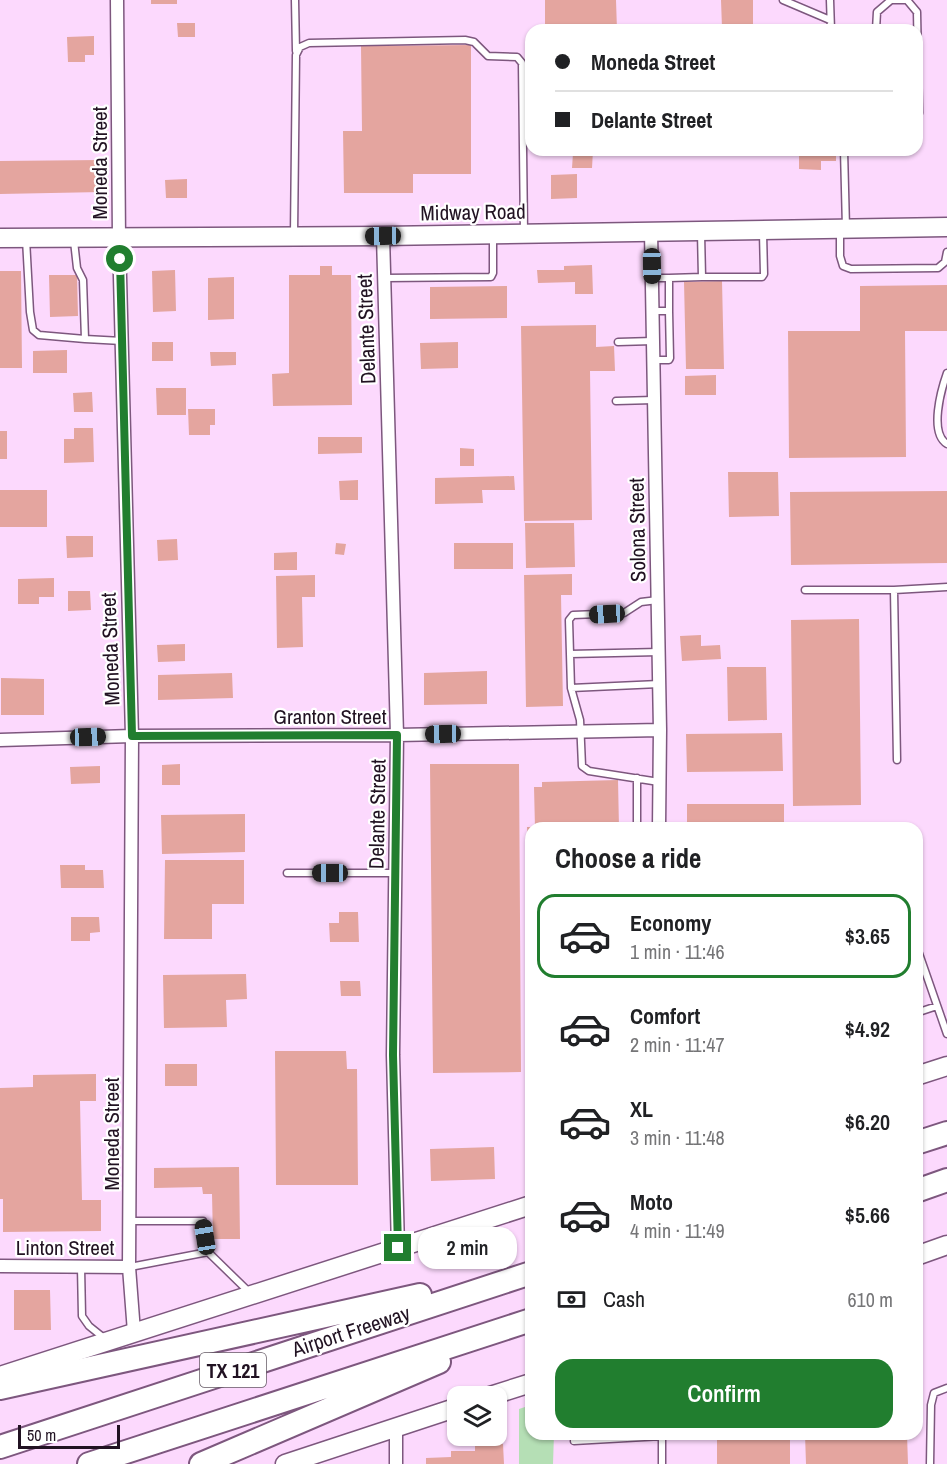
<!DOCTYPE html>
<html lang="en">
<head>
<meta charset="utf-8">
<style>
  :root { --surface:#fff; --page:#f2f2f2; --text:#202124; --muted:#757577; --line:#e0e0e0; --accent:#217e2f }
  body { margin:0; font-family:"Archivo Narrow",sans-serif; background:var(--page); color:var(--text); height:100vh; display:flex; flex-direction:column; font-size:22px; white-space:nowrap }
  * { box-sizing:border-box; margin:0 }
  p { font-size:20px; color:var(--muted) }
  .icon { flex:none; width:33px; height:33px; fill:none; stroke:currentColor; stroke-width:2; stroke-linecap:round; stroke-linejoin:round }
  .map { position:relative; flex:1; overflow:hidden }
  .panel { position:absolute; left:525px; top:822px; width:398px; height:618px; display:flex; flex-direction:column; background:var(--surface); border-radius:18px; box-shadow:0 2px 4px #0004 }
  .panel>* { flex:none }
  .guide { position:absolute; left:525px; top:24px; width:398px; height:132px; border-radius:18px; box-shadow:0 2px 4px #0004; display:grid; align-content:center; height:132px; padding:0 30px; background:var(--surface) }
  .fabs { position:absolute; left:447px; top:1386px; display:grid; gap:12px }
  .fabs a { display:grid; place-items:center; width:60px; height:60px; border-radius:12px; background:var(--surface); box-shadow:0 2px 4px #0004; font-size:30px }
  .scale { position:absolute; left:18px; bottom:15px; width:102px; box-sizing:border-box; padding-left:6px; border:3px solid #211222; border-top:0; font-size:16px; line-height:21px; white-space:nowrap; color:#211222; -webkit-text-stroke:4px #fff; paint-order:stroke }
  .end { position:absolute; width:27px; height:27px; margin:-14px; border:8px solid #217e2f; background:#fff; box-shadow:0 0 0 3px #fff }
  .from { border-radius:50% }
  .bubble { position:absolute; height:42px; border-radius:18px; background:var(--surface); box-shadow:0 2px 4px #0004; font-size:20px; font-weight:600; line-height:42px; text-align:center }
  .car { position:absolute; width:18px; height:36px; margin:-18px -9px; border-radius:8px; box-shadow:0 0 4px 2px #0007; background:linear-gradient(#222 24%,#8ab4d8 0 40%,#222 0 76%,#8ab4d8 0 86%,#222 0) }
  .guide b { display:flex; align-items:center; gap:21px; height:57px; font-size:22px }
  .guide b+b { border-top:2px solid var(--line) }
  .guide i { width:15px; height:15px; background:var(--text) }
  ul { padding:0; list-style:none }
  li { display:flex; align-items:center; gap:18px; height:84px; margin:0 12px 9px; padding:0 18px; border:3px solid transparent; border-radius:18px }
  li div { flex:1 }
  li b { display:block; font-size:22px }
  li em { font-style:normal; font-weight:600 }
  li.current { border-color:var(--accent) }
  li>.icon { width:54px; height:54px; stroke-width:1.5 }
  h2 { padding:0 30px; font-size:27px; line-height:72px }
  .pay { display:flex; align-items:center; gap:15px; height:66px; padding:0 30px; font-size:22px }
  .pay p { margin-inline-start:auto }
  .button { display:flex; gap:12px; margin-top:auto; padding:12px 30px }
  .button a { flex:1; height:69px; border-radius:18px; background:var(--accent); color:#fff; font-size:24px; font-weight:600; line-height:69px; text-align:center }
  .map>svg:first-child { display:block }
  .green { fill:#b5dfb5 }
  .building { fill:#e4a59f }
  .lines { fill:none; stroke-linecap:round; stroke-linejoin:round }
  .lane-casing { stroke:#7d577e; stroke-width:9 }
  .street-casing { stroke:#7d577e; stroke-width:15 }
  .secondary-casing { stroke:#7d577e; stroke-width:21 }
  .highway-casing { stroke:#7d577e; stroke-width:26 }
  .lane { stroke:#fff; stroke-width:6 }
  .street { stroke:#fff; stroke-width:12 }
  .secondary { stroke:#fff; stroke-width:18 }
  .highway { stroke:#fff; stroke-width:22 }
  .route { stroke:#217e2f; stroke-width:8 }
  .labels { text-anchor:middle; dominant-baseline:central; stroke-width:4.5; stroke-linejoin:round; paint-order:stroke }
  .shield { fill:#fff; stroke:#645964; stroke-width:1.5 }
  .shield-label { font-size:20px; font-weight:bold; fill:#211222 }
  .street-label { font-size:21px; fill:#211222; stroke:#fff }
</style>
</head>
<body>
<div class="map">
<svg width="947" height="1464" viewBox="0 0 947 1464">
  <rect width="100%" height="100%" fill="#fcd9fd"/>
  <!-- green -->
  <path class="green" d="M 531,1405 L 531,1434 L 554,1434 L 553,1464 L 519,1464 L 519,1409 Z"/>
  <!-- building -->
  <path class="building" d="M 151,0 L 177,0 L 177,4 L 151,4 Z
    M 545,0 L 616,0 L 617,30 L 545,30 Z
    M 721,0 L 753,0 L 753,28 L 722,28 Z
    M 177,23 L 195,23 L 195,37 L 178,37 Z
    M 94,36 L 94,55 L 85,55 L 85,62 L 68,62 L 67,37 Z
    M 471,45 L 471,174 L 413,174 L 413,193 L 344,193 L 343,131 L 362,131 L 361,46 Z
    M 551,150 L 593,150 L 592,168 L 572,168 L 573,153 L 551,153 Z
    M 799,150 L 836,150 L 836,161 L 821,161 L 821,170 L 799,169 Z
    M 101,160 L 102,192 L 0,194 L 0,161 Z
    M 577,174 L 577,198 L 551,199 L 551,175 Z
    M 187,179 L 187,198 L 166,198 L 165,180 Z
    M 592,265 L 593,294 L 575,294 L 575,282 L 538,283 L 537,270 L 564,270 L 564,266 Z
    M 320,266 L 332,266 L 332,275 L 351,275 L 352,405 L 273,406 L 272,374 L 289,373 L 289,275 L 320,275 Z
    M 175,270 L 176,311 L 153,312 L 152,271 Z
    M 0,271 L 21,271 L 22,368 L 0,368 Z
    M 49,275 L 77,275 L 78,316 L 50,317 Z
    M 234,277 L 234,319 L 208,320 L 208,278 Z
    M 722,281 L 724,369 L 686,369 L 684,282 Z
    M 947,285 L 947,331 L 905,331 L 906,457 L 789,458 L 788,331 L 860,331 L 860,286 Z
    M 507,286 L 507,318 L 430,319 L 430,287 Z
    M 596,325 L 596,347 L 614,346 L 615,371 L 590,371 L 592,520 L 524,521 L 521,326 Z
    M 152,342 L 173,342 L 173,361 L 152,361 Z
    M 458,342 L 458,368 L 421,369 L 420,343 Z
    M 67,350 L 67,373 L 33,373 L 33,351 Z
    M 210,352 L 236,352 L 236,365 L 211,366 Z
    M 716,375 L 716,395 L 685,395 L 685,376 Z
    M 156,388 L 186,388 L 186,415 L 157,415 Z
    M 92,392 L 93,412 L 74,412 L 73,393 Z
    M 188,409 L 215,409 L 215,425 L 210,425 L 210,435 L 189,435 Z
    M 74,428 L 93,428 L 94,462 L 64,463 L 64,439 L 74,439 Z
    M 0,431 L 7,431 L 7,459 L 0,459 Z
    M 318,437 L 362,437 L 362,453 L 318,454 Z
    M 460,448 L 474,449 L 474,466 L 460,466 Z
    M 728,472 L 778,472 L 779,516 L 729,517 Z
    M 514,476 L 515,490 L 482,490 L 483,503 L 435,504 L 435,478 Z
    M 358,480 L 358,500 L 340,500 L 339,481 Z
    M 0,490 L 47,490 L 47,527 L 0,527 Z
    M 947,491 L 947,563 L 791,565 L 790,492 Z
    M 525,523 L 574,523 L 575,567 L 526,568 Z
    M 66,536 L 93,536 L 93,557 L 67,558 Z
    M 177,539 L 178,560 L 158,561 L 157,540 Z
    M 336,543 L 346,544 L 344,555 L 335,554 Z
    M 454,543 L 513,543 L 513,569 L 454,569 Z
    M 297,552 L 297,570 L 274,570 L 274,553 Z
    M 572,574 L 572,595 L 561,595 L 563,706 L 526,707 L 524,575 Z
    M 315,575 L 315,597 L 302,597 L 303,647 L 277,648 L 276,576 Z
    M 54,578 L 54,597 L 39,597 L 39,604 L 18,604 L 18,579 Z
    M 68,591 L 90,591 L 91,610 L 68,611 Z
    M 859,619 L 861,805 L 793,806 L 791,620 Z
    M 701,635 L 701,646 L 720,645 L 721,659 L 682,661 L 680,636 Z
    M 185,644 L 185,661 L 158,662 L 157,645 Z
    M 727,667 L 766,667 L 767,720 L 728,721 Z
    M 487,671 L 487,704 L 424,705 L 424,673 Z
    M 232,673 L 233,698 L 158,700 L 158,675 Z
    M 1,678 L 44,679 L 44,715 L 1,715 Z
    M 782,733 L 783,771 L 687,772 L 686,734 Z
    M 180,764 L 180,785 L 162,785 L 162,765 Z
    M 430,764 L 519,764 L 521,1072 L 433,1073 Z
    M 100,766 L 100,783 L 71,784 L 70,767 Z
    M 618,780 L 619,828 L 535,828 L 534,787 L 542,787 L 542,782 Z
    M 687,804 L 784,804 L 784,828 L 687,828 Z
    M 245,814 L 245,852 L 162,854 L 161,815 Z
    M 527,827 L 531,827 L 531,844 L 528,844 Z
    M 165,860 L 244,860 L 244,904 L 212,904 L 212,939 L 164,939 Z
    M 60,865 L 85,865 L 85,870 L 103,870 L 104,888 L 61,888 Z
    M 339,912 L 358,912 L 359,942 L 330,942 L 329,923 L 339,923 Z
    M 71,917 L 99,917 L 100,932 L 90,933 L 90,941 L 71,941 Z
    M 246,974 L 247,999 L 226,1000 L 227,1027 L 164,1028 L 163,975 Z
    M 340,981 L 360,981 L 361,996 L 341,996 Z
    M 275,1051 L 346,1051 L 347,1069 L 357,1069 L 358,1185 L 276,1185 Z
    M 165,1064 L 197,1064 L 197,1086 L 165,1086 Z
    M 96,1074 L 96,1101 L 80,1101 L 82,1200 L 101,1200 L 101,1231 L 3,1232 L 3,1199 L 0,1199 L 0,1088 L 33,1087 L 33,1075 Z
    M 494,1147 L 495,1179 L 431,1181 L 430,1149 Z
    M 239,1167 L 240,1239 L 213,1239 L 212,1194 L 203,1194 L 202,1187 L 154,1188 L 154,1168 Z
    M 14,1290 L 50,1290 L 51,1330 L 14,1330 Z
    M 730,1434 L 790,1435 L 790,1464 L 717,1464 L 717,1436 L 730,1436 Z
    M 805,1434 L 907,1434 L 908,1464 L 806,1464 Z
    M 503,1444 L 504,1464 L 426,1464 L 426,1458 L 451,1457 L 451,1451 L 475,1451 L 475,1445 Z"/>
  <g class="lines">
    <!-- lane casing -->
    <g class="lane-casing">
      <path id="lane" d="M 295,0 L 296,51
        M 783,0 L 830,20
        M 830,0 L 831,30
        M 876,30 L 877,12 L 891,0 L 907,0 L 917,12 L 919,113
        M 844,150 L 846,228
        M 840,232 L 840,256 L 843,266 L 851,269 L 938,268 L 945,262 L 947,252
        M 294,234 L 296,55 L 300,47 L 309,43 L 465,40 L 474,42 L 488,56 L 517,57 L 522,63 L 524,233
        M 26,239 L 30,312 L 33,330 L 39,335 L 85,339 L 83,280 L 77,268 L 74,241
        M 702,277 L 762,277 L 764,274 L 763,233
        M 385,278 L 491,277 L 493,273 L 493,235
        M 652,278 L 669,278 L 669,311
        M 669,278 L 702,277 L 701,233
        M 653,311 L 669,311 L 670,358 L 669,360 L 654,360
        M 85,339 L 122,341
        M 618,342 L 653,341
        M 947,373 C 941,390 929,433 947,444
        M 616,401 L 654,400
        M 805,590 L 894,590
        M 658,600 L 641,602 L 624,613 L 573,615 L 569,620 L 571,688 L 580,720 L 582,766 L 589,771 L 659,782
        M 570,654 L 659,652
        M 571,688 L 659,684
        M 897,760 L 894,590 L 947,587
        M 637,778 L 637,828
        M 287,873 L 395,873
        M 916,945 L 947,1034
        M 916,1013 L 937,1006
        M 130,1221 L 203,1221 L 208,1252 L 249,1292
        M 81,1267 L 82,1316 L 89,1326 L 104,1338
        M 130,1267 L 208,1252
        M 662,1435 L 662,1464
        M 574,1441 L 662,1436
        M 930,1464 L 931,1405 L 934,1393 L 947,1388"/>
    </g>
    <!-- street casing -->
    <g class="street-casing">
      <path id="street" d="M 117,0 L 119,239 L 132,736 L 129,1267 L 134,1332
        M 651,231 L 660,730 L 659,828
        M 383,236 L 397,735 L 393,1055 L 398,1248
        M 0,740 L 132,736 L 397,735 L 660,730
        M 0,1266 L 129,1267
        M 396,1427 L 396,1464"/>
    </g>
    <!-- secondary casing -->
    <g class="secondary-casing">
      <path id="secondary" d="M 0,238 L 383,236 L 947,227
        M 916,1076 L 947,1066
        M 916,1256 L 947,1245
        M 0,1376 L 531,1205
        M 490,1396 L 531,1383
        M 285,1464 L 458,1407"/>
    </g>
    <!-- highway casing -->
    <g class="highway-casing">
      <path id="highway" d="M 916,1143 L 947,1133
        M 916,1191 L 947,1180
        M 0,1388 L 420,1295
        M 0,1447 L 531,1273
        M 89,1464 L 531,1320
        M 201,1464 L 439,1362"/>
    </g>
    <!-- lane -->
    <use href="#lane" class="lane"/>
    <!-- street -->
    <use href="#street" class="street"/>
    <!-- secondary -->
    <use href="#secondary" class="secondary"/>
    <!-- highway -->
    <use href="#highway" class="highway"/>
  </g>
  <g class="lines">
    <!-- route -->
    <path class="route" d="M 120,259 L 132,736 L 397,735 L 393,1055 L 398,1248"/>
  </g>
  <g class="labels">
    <!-- shield labels -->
    <rect class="shield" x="200" y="1353" width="66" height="34" rx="4.5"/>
    <g class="shield-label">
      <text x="233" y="1370">TX 121</text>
    </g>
    <!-- street labels -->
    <g class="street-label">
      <text transform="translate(99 163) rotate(-90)">Moneda Street</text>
      <text transform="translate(473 212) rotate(-1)">Midway Road</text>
      <text transform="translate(366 329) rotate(-92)">Delante Street</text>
      <text transform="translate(637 530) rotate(-91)">Solona Street</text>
      <text transform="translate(110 649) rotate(-92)">Moneda Street</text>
      <text x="330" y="716">Granton Street</text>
      <text transform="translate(377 814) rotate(-89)">Delante Street</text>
      <text transform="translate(111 1134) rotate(-90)">Moneda Street</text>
      <text x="65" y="1247">Linton Street</text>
      <text transform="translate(351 1331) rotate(-18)">Airport Freeway</text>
    </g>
  </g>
</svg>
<div class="fabs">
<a><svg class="icon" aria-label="layers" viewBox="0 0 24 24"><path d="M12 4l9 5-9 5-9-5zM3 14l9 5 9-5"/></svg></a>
</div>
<div class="scale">50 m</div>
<i class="end from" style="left:120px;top:259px"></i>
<i class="end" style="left:398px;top:1248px"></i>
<div class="bubble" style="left:418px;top:1227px;width:99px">2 min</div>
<i class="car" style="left:383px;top:236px;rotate:269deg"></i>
<i class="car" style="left:652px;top:266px;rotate:179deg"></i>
<i class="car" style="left:607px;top:614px;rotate:267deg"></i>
<i class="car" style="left:443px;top:734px;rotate:269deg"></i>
<i class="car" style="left:88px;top:737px;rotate:88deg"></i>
<i class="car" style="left:330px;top:873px;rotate:270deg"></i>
<i class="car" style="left:205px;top:1237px;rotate:351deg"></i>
<div class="guide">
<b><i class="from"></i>Moneda Street</b>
<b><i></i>Delante Street</b>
</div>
<section class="panel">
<h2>Choose a ride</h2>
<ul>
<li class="current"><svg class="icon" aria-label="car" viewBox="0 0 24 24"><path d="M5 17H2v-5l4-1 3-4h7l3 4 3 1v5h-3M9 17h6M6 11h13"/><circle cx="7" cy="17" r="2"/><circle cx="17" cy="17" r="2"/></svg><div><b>Economy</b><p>1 min · 11:46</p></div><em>$3.65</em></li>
<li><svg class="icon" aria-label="car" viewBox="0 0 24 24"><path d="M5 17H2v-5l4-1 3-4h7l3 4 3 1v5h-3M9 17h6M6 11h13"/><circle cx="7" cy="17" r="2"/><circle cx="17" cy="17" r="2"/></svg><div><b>Comfort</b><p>2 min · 11:47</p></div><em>$4.92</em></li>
<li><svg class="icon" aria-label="car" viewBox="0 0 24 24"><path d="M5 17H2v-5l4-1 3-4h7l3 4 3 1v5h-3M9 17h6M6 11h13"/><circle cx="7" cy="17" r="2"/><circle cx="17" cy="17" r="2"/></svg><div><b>XL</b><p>3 min · 11:48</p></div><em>$6.20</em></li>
<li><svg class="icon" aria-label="car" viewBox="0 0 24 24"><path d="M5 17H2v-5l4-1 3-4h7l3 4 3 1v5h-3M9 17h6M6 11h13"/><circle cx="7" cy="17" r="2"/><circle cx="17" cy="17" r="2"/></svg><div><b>Moto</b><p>4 min · 11:49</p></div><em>$5.66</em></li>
</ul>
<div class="pay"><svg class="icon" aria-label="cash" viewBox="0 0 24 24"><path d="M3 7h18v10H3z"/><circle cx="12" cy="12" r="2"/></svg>Cash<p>610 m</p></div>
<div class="button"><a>Confirm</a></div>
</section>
</div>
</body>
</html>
